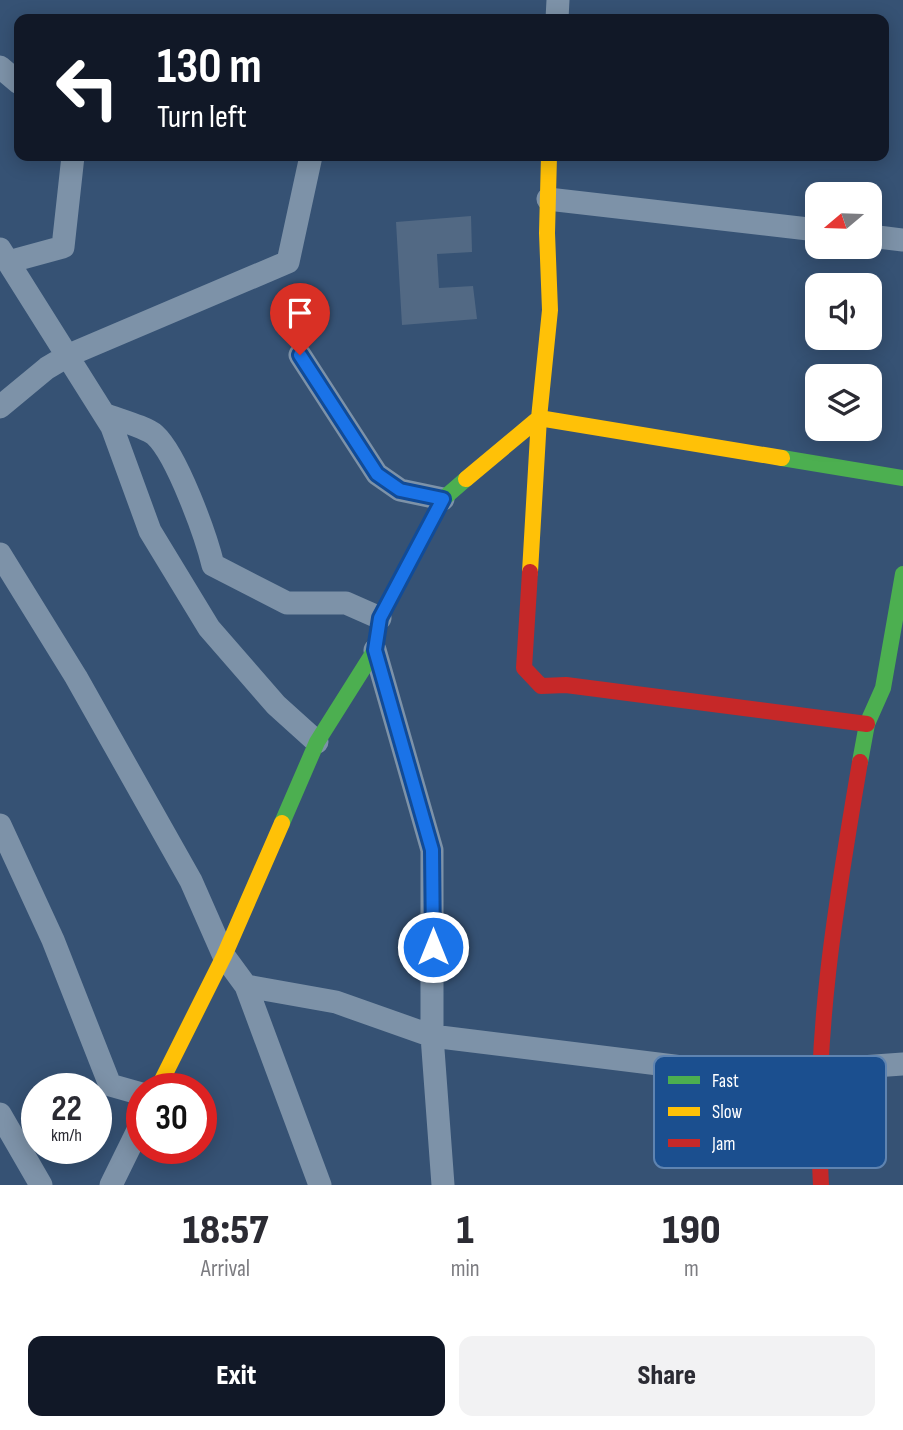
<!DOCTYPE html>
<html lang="en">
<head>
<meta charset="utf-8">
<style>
  :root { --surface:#fff; --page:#f2f2f3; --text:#2b2b33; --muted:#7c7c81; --accent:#111827 }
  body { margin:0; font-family:"Sofia Sans Condensed",sans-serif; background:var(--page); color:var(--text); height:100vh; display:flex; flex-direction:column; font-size:26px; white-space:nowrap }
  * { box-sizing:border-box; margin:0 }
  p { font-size:23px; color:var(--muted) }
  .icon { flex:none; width:38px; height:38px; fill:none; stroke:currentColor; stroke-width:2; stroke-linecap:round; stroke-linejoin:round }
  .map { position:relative; height:1185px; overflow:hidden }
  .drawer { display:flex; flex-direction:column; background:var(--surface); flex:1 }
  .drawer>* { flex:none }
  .hud { position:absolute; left:14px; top:14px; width:875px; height:147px; border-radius:14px; box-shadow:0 4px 18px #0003; background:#111827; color:#fff; overflow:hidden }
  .needle { width:46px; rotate:251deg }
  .fabs { position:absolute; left:805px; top:182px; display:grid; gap:14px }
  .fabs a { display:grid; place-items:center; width:77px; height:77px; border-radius:14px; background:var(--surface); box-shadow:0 4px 18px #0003; font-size:35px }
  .speed { position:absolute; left:21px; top:1073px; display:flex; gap:14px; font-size:35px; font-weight:700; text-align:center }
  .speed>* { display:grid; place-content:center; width:91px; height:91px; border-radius:50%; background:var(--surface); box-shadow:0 4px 18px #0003; line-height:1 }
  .speed small { font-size:18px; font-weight:400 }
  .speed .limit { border:10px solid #d22; background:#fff; color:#111 }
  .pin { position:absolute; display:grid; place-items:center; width:60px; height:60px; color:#fff; margin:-72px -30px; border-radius:50% 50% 50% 0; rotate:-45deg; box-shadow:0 0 7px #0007 }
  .pin .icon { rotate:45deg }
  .me { position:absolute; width:77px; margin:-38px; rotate:0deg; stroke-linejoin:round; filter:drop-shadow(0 0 5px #0008) }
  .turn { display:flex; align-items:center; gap:24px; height:147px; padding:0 28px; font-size:32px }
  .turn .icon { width:91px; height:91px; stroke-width:2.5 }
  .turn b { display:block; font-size:49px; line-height:60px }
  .eta { display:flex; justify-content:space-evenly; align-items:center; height:119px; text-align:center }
  .eta b { font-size:42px; font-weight:800; line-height:49px }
  .cta { display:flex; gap:14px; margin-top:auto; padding:14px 28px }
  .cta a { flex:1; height:80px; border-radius:14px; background:var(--accent); color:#fff; font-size:28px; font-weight:800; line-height:80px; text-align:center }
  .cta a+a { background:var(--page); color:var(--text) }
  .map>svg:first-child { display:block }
  .building { fill:#526984 }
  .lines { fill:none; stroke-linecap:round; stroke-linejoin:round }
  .street { stroke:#7d92a8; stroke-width:23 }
  .fast { stroke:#4caf50; stroke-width:16 }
  .slow { stroke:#ffc107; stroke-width:16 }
  .jam { stroke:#c62828; stroke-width:16 }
  .route-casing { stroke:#114b97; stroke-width:18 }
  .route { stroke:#1a73e8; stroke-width:12 }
  .key { fill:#1b4f8f; stroke:#5f84b1; stroke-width:2 }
  .key-label { font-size:19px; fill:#fff }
</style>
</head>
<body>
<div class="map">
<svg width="903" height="1185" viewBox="0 0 903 1185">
  <rect width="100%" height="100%" fill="#365274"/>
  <!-- building -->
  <path class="building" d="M471,216L472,252L437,254L439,288L473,286L477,319L402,325L396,222Z"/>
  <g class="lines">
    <!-- street -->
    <path class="street" d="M557,19L558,0
      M0,67L19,83
      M548,199L817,230
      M870,236L903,240
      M0,249L112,427L150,531L209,628L276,705L317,742
      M8,262L63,247L73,156
      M300,355L377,474L400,490L443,499
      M0,407L47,368L69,355L288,262L311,156
      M104,414C116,419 146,427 155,435C177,455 206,536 213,565L287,603H346L380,618
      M0,554L76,677L191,881L224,956L246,986L320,1185
      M375,650L432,850V1036L443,1185
      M0,825L53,940L110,1085L142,1094
      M246,986L336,1002L432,1036L819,1084
      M819,1070L903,1064
      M0,1114L41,1185
      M111,1185L142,1122"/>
    <!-- fast -->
    <path class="fast" d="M782,458L903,478
      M860,762L867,724L883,688L903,574
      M282,823L317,742L375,650L380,618L443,499L466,479"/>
    <!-- slow -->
    <path class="slow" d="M466,479L539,418L550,310L547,233L549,156
      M530,572L539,418L782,458
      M158,1088L224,956L282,823"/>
    <!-- jam -->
    <path class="jam" d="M530,572L524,668L541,686L566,685L867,724
      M821,1185C812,1042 836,902 860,762"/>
  </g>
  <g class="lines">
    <defs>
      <path id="route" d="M300,355L377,474L400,490L443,499L380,618L375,650L432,850L433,947"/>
    </defs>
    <!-- route casing -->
    <use href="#route" class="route-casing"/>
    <!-- route -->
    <use href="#route" class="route"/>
  </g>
  <!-- legend -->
  <rect x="654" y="1056" width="232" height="112" rx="10" class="key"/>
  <rect x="668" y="1076" width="32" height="8" fill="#4caf50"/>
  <rect x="668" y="1107" width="32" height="9" fill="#ffc107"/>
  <rect x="668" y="1139" width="32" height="8" fill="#c62828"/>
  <g class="key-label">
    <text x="712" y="1087">Fast</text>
    <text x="712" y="1118">Slow</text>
    <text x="712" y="1150">Jam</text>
  </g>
</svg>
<div class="fabs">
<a><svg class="needle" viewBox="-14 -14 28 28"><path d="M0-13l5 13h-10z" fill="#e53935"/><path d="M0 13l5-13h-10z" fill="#7c7c81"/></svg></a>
<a><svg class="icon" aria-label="sound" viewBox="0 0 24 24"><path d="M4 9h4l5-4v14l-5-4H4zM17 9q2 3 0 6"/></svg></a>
<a><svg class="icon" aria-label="layers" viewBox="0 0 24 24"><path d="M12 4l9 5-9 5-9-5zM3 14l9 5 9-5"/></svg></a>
</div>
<div class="speed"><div>22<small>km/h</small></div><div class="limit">30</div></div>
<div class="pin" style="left:300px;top:355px;background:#d93025"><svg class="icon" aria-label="arrive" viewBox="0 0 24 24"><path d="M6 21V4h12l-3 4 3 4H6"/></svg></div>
<svg class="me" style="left:433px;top:947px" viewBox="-20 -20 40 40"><circle r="17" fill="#1a73e8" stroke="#fff" stroke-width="3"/><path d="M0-11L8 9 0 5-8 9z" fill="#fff"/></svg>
<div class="hud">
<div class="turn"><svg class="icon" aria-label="left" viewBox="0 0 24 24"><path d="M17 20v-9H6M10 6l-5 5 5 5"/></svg><div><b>130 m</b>Turn left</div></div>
</div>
</div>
<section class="drawer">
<div class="eta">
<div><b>18:57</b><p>Arrival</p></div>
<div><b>1</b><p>min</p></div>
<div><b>190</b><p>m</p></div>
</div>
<div class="cta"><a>Exit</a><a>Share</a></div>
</section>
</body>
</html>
